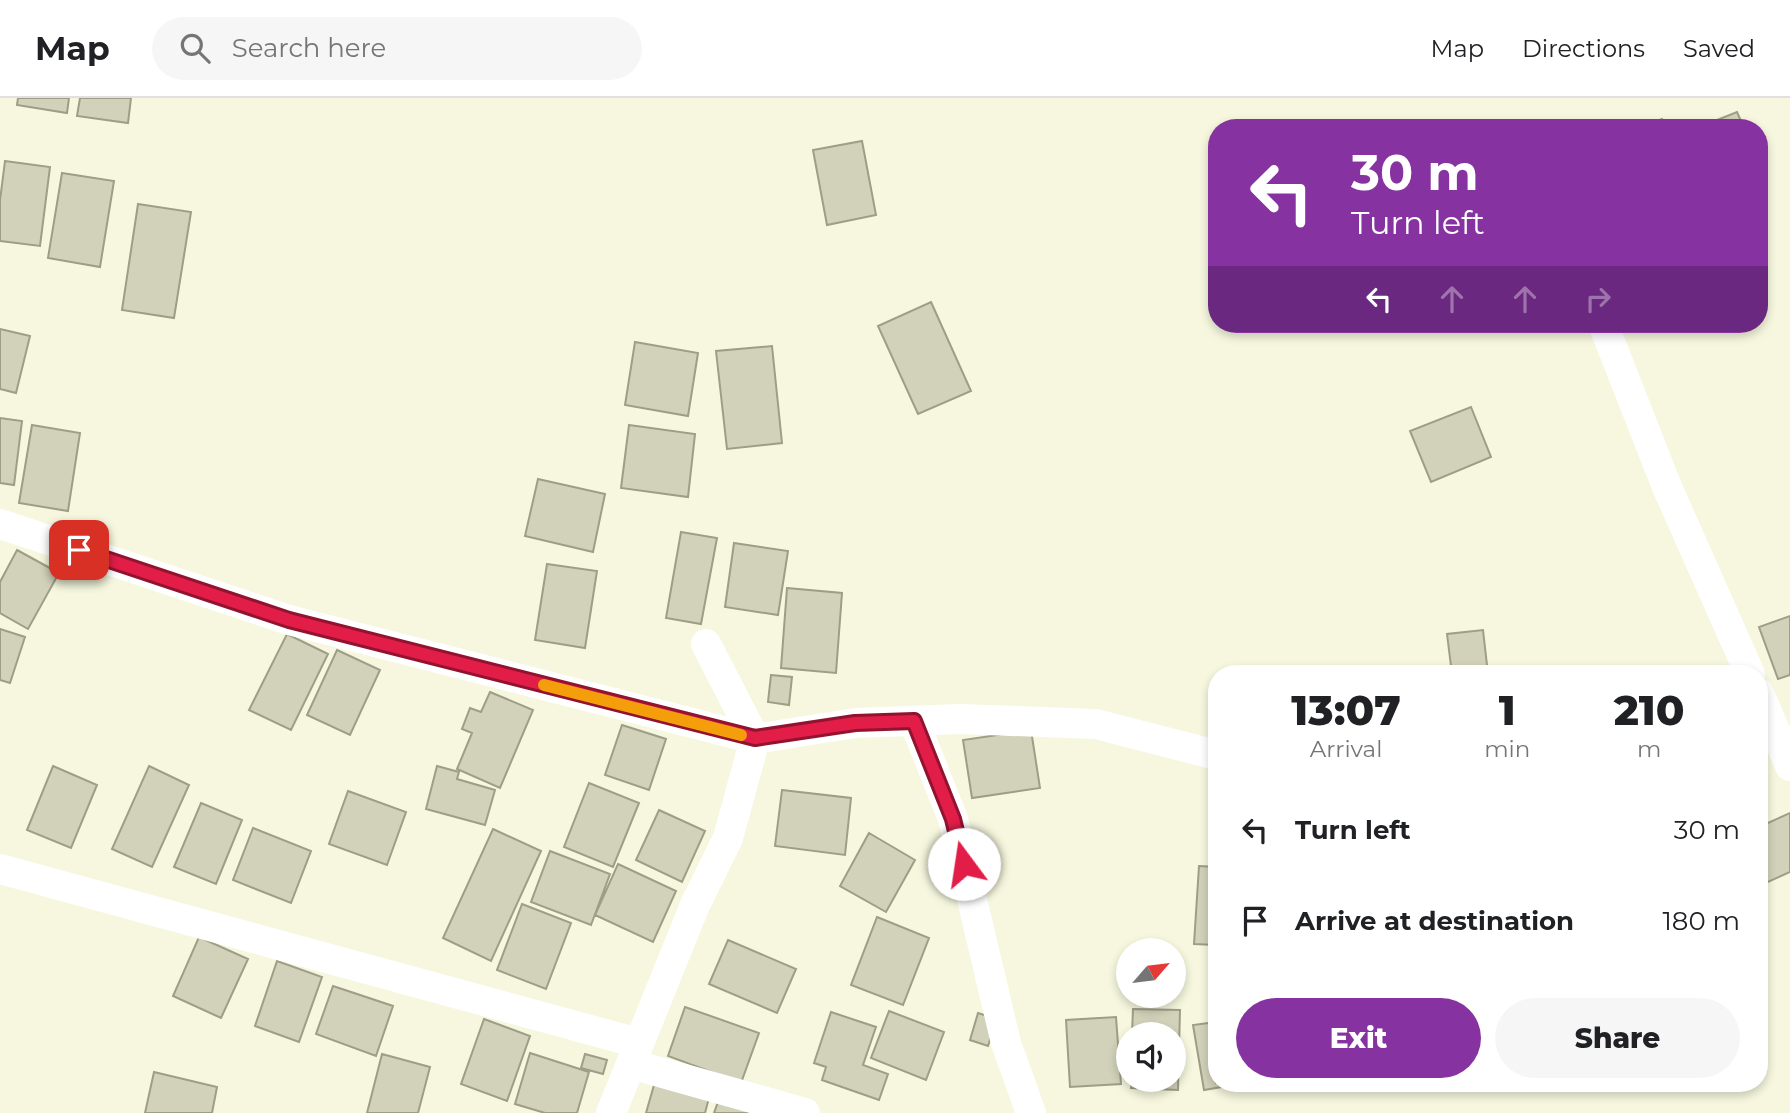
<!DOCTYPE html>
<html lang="en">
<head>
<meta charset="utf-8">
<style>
  :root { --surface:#fff; --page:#f6f6f6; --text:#202124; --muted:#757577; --line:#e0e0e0; --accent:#8632a0 }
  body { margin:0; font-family:Montserrat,sans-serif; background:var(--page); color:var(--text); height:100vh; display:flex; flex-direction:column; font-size:26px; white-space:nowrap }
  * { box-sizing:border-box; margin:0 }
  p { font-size:23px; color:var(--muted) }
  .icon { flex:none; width:38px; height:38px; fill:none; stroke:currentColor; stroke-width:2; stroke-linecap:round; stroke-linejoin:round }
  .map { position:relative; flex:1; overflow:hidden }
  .sheet { position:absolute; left:1208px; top:567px; width:560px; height:427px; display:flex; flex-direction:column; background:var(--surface); border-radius:28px; box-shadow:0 4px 10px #0003 }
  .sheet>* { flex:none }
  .hud { position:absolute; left:1208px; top:21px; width:560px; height:214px; border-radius:28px; box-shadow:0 4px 10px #0003; background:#8632a0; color:#fff; overflow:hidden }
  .needle { width:46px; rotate:62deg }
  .controls { position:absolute; left:1116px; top:840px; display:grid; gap:14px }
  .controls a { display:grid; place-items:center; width:70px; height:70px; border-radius:50%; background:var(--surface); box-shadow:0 4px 10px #0003; font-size:35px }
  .pin { position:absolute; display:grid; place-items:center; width:60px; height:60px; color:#fff; margin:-30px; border-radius:14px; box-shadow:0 4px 10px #0006 }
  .me { position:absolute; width:77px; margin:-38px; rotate:346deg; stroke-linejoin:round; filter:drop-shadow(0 0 5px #0008) }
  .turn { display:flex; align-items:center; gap:24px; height:147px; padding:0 28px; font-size:32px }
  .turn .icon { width:91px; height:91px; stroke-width:2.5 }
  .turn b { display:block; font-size:49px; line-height:60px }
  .lanes { display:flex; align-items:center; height:66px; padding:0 28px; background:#0003; justify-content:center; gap:35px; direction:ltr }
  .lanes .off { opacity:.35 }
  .eta { display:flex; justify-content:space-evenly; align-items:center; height:119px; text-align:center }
  .eta b { font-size:42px; font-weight:800; line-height:49px }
  .action { display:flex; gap:14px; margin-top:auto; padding:14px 28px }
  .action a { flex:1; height:80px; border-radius:42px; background:var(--accent); color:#fff; font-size:28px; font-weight:800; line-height:80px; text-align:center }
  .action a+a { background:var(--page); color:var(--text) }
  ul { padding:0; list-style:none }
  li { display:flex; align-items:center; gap:21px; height:91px; padding:0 28px }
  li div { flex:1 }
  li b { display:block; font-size:26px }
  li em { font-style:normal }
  header { display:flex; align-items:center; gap:42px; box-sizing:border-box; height:98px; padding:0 35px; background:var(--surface); border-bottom:2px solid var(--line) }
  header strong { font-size:33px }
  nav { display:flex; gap:38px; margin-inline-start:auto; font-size:24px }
  .search { width:490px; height:63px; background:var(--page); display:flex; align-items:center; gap:18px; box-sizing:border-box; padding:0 24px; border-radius:38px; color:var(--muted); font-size:26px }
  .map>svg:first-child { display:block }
  .building { fill:#d2d2ba; stroke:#9e9e87; stroke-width:2 }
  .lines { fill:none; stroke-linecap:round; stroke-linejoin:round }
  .minor { stroke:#fff; stroke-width:30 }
  .route-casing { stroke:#92132f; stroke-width:18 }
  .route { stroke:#e11d48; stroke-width:12 }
  .slow { stroke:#f59e0b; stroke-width:12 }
</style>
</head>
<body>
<header>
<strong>Map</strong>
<div class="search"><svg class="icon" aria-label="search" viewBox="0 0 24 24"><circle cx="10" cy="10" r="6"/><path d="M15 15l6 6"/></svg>Search here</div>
<nav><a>Map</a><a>Directions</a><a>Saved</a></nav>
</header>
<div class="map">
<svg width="1790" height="1015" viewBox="0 0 1790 1015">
  <rect width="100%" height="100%" fill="#f6f7de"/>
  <!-- building -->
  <path class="building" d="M18,0H69L67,15L17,7Z
    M80,0H131L128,25L77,18Z
    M1737,14L1744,30H1697Z
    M1662,21L1665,30H1637Z
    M862,43L876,117L827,127L813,52Z
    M5,63L50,69L40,148L0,143V102Z
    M62,75L114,83L100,169L48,160Z
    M138,106L191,114L174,220L122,212Z
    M931,204L971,293L918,316L878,228Z
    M0,231L30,238L16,295L0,291Z
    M635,244L698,255L688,318L625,307Z
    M772,248L782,345L727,351L716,253Z
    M1471,309L1491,359L1431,384L1410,333Z
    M0,320L22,323L14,387L0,385Z
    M32,327L80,335L68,413L19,405Z
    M629,327L695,336L688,399L621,390Z
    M538,381L605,396L593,454L525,438Z
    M681,434L717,440L701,526L666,520Z
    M734,445L788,453L778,517L725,509Z
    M17,452L59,475L28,531L0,515V484Z
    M547,466L597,473L585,550L535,542Z
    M787,490L842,495L836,575L781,570Z
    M1790,518V577L1778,581L1759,529Z
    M0,531L25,539L10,585L0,582Z
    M1483,532L1488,576H1452L1447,536Z
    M287,536L328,556L291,632L249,612Z
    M337,552L380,572L350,637L307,617Z
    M771,577L792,579L789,607L768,604Z
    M490,594L533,612L500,690L457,671L472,635L462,631L470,610L481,614Z
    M622,627L666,641L649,692L605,677Z
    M1031,632L1040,690L972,700L963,642Z
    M53,668L97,687L71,750L27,732Z
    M149,668L189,687L152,769L112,751Z
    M437,668L459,674L457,681L495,692L485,727L426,711Z
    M589,685L639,705L613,769L564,749Z
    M782,692L851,700L845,757L775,748Z
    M348,693L406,714L387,767L329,746Z
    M201,705L242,722L216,786L174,769Z
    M659,712L705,733L682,784L636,762Z
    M1790,715V774L1759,788V729Z
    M253,730L311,753L291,805L233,782Z
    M493,731L541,753L491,863L443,840Z
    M869,735L915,762L886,814L840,788Z
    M550,753L610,776L591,827L531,804Z
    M618,766L676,793L653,844L595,817Z
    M1199,768L1216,769V847L1194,846Z
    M522,806L571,825L546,891L497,872Z
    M877,819L929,840L903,907L851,887Z
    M199,839L248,861L221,920L173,898Z
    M728,842L796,871L777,915L709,886Z
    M277,863L322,879L299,944L255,928Z
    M333,888L393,908L376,958L316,936Z
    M685,909L759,935L741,985L668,958Z
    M1133,911L1180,912L1178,992L1131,990L1132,982H1174V936H1132Z
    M889,913L944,934L926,982L871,960Z
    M831,914L876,929L863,967L888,976L879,1002L822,982L826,969L814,965Z
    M978,915L997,921L988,948L970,942Z
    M1116,919L1121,986L1070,989L1066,922Z
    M484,921L530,938L507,1003L461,986Z
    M1216,924V985H1245L1204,992L1193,927Z
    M530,955L589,974L577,1015H545L515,1006Z
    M382,956L430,969L418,1015H367Z
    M585,956L607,962L603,976L581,970Z
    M154,974L217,989L212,1015H145Z
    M656,980L710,996L705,1015H646Z
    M720,998L764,1015H714Z"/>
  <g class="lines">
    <!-- minor -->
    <path class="minor" d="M1603,226L1667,389L1750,576
      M0,426L289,522L755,641L855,625L960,621L1096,626L1216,657
      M1759,595L1790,668
      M914,623L953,721L1006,945L1031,1015
      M0,771L638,945
      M631,966L805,1015
      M611,1015L695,807L728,740L755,641L706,546"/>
  </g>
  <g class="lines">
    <defs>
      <path id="route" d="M79,452L289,522L755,640L855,625L914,623L953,721L964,766"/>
    </defs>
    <!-- route casing -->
    <use href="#route" class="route-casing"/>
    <!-- route -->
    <use href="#route" class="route"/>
    <!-- slow -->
    <path class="slow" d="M544,587L741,637"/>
  </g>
</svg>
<div class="controls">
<a><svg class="needle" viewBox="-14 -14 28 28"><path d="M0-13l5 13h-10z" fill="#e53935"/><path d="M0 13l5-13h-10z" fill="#757577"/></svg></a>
<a><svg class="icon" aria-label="sound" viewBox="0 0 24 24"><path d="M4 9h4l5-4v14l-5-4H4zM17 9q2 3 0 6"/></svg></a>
</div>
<div class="pin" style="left:79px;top:452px;background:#d93025"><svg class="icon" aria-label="arrive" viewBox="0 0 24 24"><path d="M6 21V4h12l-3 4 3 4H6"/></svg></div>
<svg class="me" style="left:964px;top:766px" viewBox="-20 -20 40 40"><circle r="19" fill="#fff"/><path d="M0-13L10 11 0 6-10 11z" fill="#e11d48"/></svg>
<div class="hud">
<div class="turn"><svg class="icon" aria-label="left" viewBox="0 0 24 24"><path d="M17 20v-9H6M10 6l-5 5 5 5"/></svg><div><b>30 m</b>Turn left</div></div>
<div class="lanes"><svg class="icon" aria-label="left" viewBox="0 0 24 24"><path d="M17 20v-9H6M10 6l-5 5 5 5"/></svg><svg class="icon off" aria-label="ahead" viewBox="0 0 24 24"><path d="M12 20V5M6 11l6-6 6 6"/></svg><svg class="icon off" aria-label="ahead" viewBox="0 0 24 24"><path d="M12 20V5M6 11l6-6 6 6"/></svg><svg class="icon off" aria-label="right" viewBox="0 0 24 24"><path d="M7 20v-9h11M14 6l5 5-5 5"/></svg></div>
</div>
<section class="sheet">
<div class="eta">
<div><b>13:07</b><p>Arrival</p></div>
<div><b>1</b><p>min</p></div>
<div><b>210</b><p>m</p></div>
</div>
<ul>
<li><svg class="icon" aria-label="left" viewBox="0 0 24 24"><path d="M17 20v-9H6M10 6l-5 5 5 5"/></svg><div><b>Turn left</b></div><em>30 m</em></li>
<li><svg class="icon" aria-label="arrive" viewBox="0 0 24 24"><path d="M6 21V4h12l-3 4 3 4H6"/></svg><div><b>Arrive at destination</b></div><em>180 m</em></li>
</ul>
<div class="action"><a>Exit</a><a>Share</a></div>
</section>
</div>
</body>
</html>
